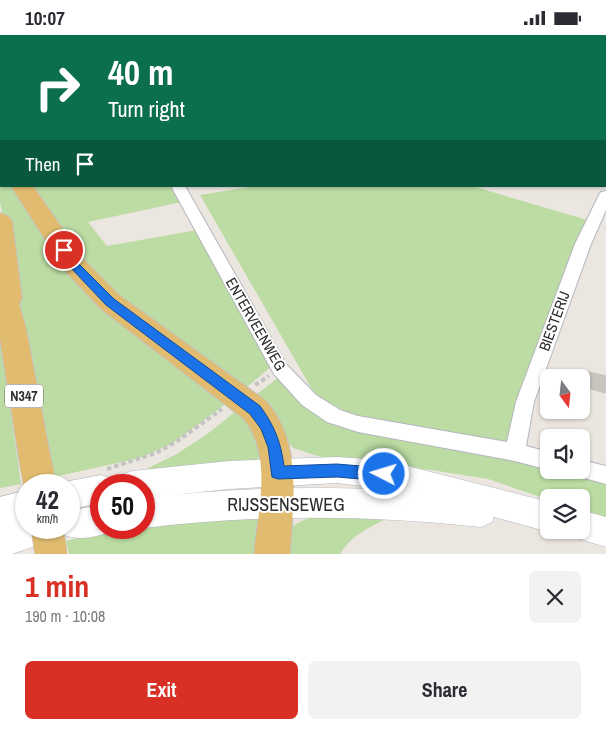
<!DOCTYPE html>
<html lang="en">
<head>
<meta charset="utf-8">
<style>
  :root { --surface:#fff; --page:#f2f2f3; --text:#2b2b33; --muted:#7c7c81; --accent:#d93025 }
  body { margin:0; font-family:"Archivo Narrow",sans-serif; background:var(--page); color:var(--text); height:100vh; display:flex; flex-direction:column; font-size:19px; white-space:nowrap }
  * { box-sizing:border-box; margin:0 }
  p { font-size:16px; color:var(--muted) }
  .icon { flex:none; width:28px; height:28px; fill:none; stroke:currentColor; stroke-width:2; stroke-linecap:round; stroke-linejoin:round }
  .map { position:relative; height:519px; overflow:hidden }
  .details { display:flex; flex-direction:column; background:var(--surface); flex:1 }
  .details>* { flex:none }
  .hud { position:absolute; left:0px; top:0px; width:606px; height:152px; box-shadow:0 1px 4px #0004; background:#0b6e4f; color:#fff; overflow:hidden }
  .needle { width:32px; rotate:165deg }
  .buttons { position:absolute; left:540px; top:334px; display:grid; gap:10px }
  .buttons a { display:grid; place-items:center; width:50px; height:50px; border-radius:8px; background:var(--surface); box-shadow:0 1px 4px #0004; font-size:25px }
  .speed { position:absolute; left:15px; top:439px; display:flex; gap:10px; font-size:25px; font-weight:700; text-align:center }
  .speed>* { display:grid; place-content:center; width:65px; height:65px; border-radius:50%; background:var(--surface); box-shadow:0 1px 4px #0004; line-height:1 }
  .speed small { font-size:12px; font-weight:400 }
  .speed .limit { border:8px solid #d22; background:#fff; color:#111 }
  .pin { position:absolute; display:grid; place-items:center; width:42px; height:42px; color:#fff; margin:-21px; border:2px solid #fff; border-radius:50%; box-shadow:0 1px 5px #0007 }
  .me { position:absolute; width:55px; margin:-28px; rotate:275deg; stroke-linejoin:round; filter:drop-shadow(0 0 4px #0008) }
  .turn { display:flex; align-items:center; gap:18px; height:105px; padding:0 25px; font-size:22px }
  .turn .icon { width:65px; height:65px; stroke-width:2.5 }
  .turn b { display:block; font-size:35px; line-height:42px }
  .then { display:flex; align-items:center; height:48px; padding:0 25px; background:#0003; gap:10px; font-size:19px }
  .round { display:grid; place-items:center; flex:none; width:52px; height:52px; border-radius:8px; background:var(--page) }
  .headline { display:flex; align-items:center; justify-content:space-between; height:85px; padding:0 25px }
  h1 { font-size:30px; font-weight:700; line-height:38px; color:var(--accent) }
  .button { display:flex; gap:10px; margin-top:auto; padding:10px 25px }
  .button a { flex:1; height:58px; border-radius:8px; background:var(--accent); color:#fff; font-size:20px; font-weight:700; line-height:58px; text-align:center }
  .button a+a { background:var(--page); color:var(--text) }
  .status { display:flex; justify-content:space-between; align-items:center; height:35px; padding:0 25px; background:var(--surface); direction:ltr }
  .status svg { height:14px; fill:currentColor }
  .map>svg:first-child { display:block }
  .green { fill:#bcdca3 }
  .building { fill:#c8c4be; stroke:#c7c1ba }
  .lines { fill:none; stroke-linecap:round; stroke-linejoin:round }
  .street-casing { stroke:#b4b6be; stroke-width:2 }
  .secondary-casing { stroke:#b4b6be; stroke-width:1 }
  .primary-casing { stroke:#c4c4c4; stroke-width:2 }
  .path { stroke:#c4c4c4; stroke-width:4; stroke-dasharray:4.5 3; stroke-linecap:butt }
  .street { fill:#fff; fill-rule:evenodd }
  .secondary { fill:#fff; fill-rule:evenodd }
  .primary { fill:#e1bc70; fill-rule:evenodd }
  .primary-bridge-casing { stroke:#c4c4c4; stroke-width:33; stroke-linecap:butt }
  .primary-bridge { stroke:#e1bc70; stroke-width:32 }
  .route { fill:#1a73e8; stroke:#114b97 }
  .labels { text-anchor:middle; dominant-baseline:central; stroke-width:4; stroke-linejoin:round; paint-order:stroke }
  .shield { fill:#fff; stroke:#6b6b6b; stroke-width:1 }
  .shield-label { font-size:14px; font-weight:bold; fill:#2c2c2c }
  .street-label { font-size:15px; fill:#2c2c2c; stroke:#fff }
  .near-street-label { font-size:18px; fill:#2c2c2c; stroke:#fff }
</style>
</head>
<body>
<div class="status"><b>10:07</b><svg viewBox="0 0 49 12"><path d="M0 12V9h3v3zM5 12V6h3v6zM10 12V3h3v9zM15 12V0h3v12zM26 1h20v11H26zM47 4h2v5h-2z"/></svg></div>
<div class="map">
<svg width="606" height="519" viewBox="0 0 606 519">
  <rect width="100%" height="100%" fill="#ece6e0"/>
  <!-- green -->
  <path class="green" d="M107,0H606V28L605,1Z
    M0,108L1,151H20L46,196L231,365L173,408L140,423L54,442L0,167Z
    M33,151H173L182,167L88,187L107,211L197,195L272,331L241,357L126,269L86,229Z
    M255,151H472L587,185L513,382L507,407L355,381L325,366L313,356L200,160Z
    M0,303L21,449L0,453Z
    M280,341L320,380L343,392L364,398L549,430V435H570L606,444V484L581,476V462H549V465L488,444L431,435L324,423L293,413L251,364Z
    M241,372L257,384L261,421L255,426L132,441L175,420L206,400Z
    M260,480L258,519H69L66,506L108,495L144,492V489L163,486Z
    M316,481L384,485C366,494 351,501 340,519H280C283,494 293,488 316,481Z"/>
  <!-- building -->
  <path class="building" d="M581,335L606,341L605,358L581,351Z"/>
  <g class="lines">
    <defs>
      <path id="street" d="M89,0H99L100,1H90Z
        M171,151H185L286,329L316,360L340,375L358,381L507,407L516,367L575,209L599,160L601,157L606,156V175L591,209L534,367L526,411L549,417V435L515,426L358,397L327,387L302,370L274,339Z
        M581,425L606,431V449L574,440L571,435H581Z"/>
      <path id="secondary" d="M337,422L384,425L549,467V495H554L549,497L494,482L492,487L481,492C368,480 257,479 144,493V463C227,453 310,451 394,455L337,448L229,454L144,463V450H117L121,440L132,436L229,426Z
        M101,440L112,444L114,450H101V468L69,474V450H58L69,446Z
        M20,457L26,460V484L25,485L26,492H37L40,500L35,511L12,519H0V462Z
        M101,470V492H113L112,496C96,502 80,506 64,500L61,492H69V476Z
        M581,475L606,482V512L570,501L567,495H581Z"/>
      <path id="primary" d="M0,85H1V100H0Z
        M11,151H33L84,225L119,260L266,366C303,409 293,466 290,519H254C258,476 273,420 244,384L101,274L66,237Z
        M0,178L8,181L12,186L22,263L19,269L26,293L52,430L48,440L36,445L24,440L20,430L0,304Z"/>
    </defs>
    <!-- street casing -->
    <use href="#street" class="street-casing"/>
    <!-- secondary casing -->
    <use href="#secondary" class="secondary-casing"/>
    <!-- primary casing -->
    <use href="#primary" class="primary-casing"/>
    <!-- path -->
    <path class="path" d="M255,350L269,341
      M107,434L156,418L176,407L222,374"/>
    <!-- street -->
    <use href="#street" class="street"/>
    <!-- secondary -->
    <use href="#secondary" class="secondary"/>
    <!-- primary -->
    <use href="#primary" class="primary"/>
    <defs>
      <path id="primary-bridge" d="M36,430L40,450
        M47,492L51,519"/>
    </defs>
    <!-- primary-bridge casing -->
    <use href="#primary-bridge" class="primary-bridge-casing"/>
    <!-- primary-bridge -->
    <use href="#primary-bridge" class="primary-bridge"/>
  </g>
  <!-- route -->
  <path class="route" d="M64,211L68,212L78,228L114,264L260,371C274,390 281,407 284,431L337,429L384,433L389,435L392,439L389,444L384,446L337,442L278,444L272,442L268,412L261,394L250,379L106,270L71,233L59,215Z"/>
  <g class="labels">
    <!-- shield labels -->
    <rect class="shield" x="5" y="349.5" width="38" height="23" rx="4"/>
    <g class="shield-label">
      <text x="24" y="361">N347</text>
    </g>
    <!-- street labels -->
    <g class="street-label">
      <text transform="translate(554 286) rotate(-70)">BIESTERIJ</text>
      <text transform="translate(256 289) rotate(60)">ENTERVEENWEG</text>
    </g>
    <!-- near-street labels -->
    <g class="near-street-label">
      <text x="286" y="469">RIJSSENSEWEG</text>
    </g>
  </g>
</svg>
<div class="buttons">
<a><svg class="needle" viewBox="-14 -14 28 28"><path d="M0-13l5 13h-10z" fill="#e53935"/><path d="M0 13l5-13h-10z" fill="#7c7c81"/></svg></a>
<a><svg class="icon" aria-label="sound" viewBox="0 0 24 24"><path d="M4 9h4l5-4v14l-5-4H4zM17 9q2 3 0 6"/></svg></a>
<a><svg class="icon" aria-label="layers" viewBox="0 0 24 24"><path d="M12 4l9 5-9 5-9-5zM3 14l9 5 9-5"/></svg></a>
</div>
<div class="speed"><div>42<small>km/h</small></div><div class="limit">50</div></div>
<div class="pin" style="left:64px;top:215px;background:#d93025"><svg class="icon" aria-label="arrive" viewBox="0 0 24 24"><path d="M6 21V4h12l-3 4 3 4H6"/></svg></div>
<svg class="me" style="left:384px;top:439px" viewBox="-20 -20 40 40"><circle r="17" fill="#1a73e8" stroke="#fff" stroke-width="3"/><path d="M0-11L8 9 0 5-8 9z" fill="#fff"/></svg>
<div class="hud">
<div class="turn"><svg class="icon" aria-label="right" viewBox="0 0 24 24"><path d="M7 20v-9h11M14 6l5 5-5 5"/></svg><div><b>40 m</b>Turn right</div></div>
<div class="then">Then<svg class="icon" aria-label="arrive" viewBox="0 0 24 24"><path d="M6 21V4h12l-3 4 3 4H6"/></svg></div>
</div>
</div>
<section class="details">
<div class="headline"><div><h1>1 min</h1><p>190 m · 10:08</p></div><a class="round"><svg class="icon" aria-label="close" viewBox="0 0 24 24"><path d="M6 6l12 12M18 6L6 18"/></svg></a></div>
<div class="button"><a>Exit</a><a>Share</a></div>
</section>
</body>
</html>
